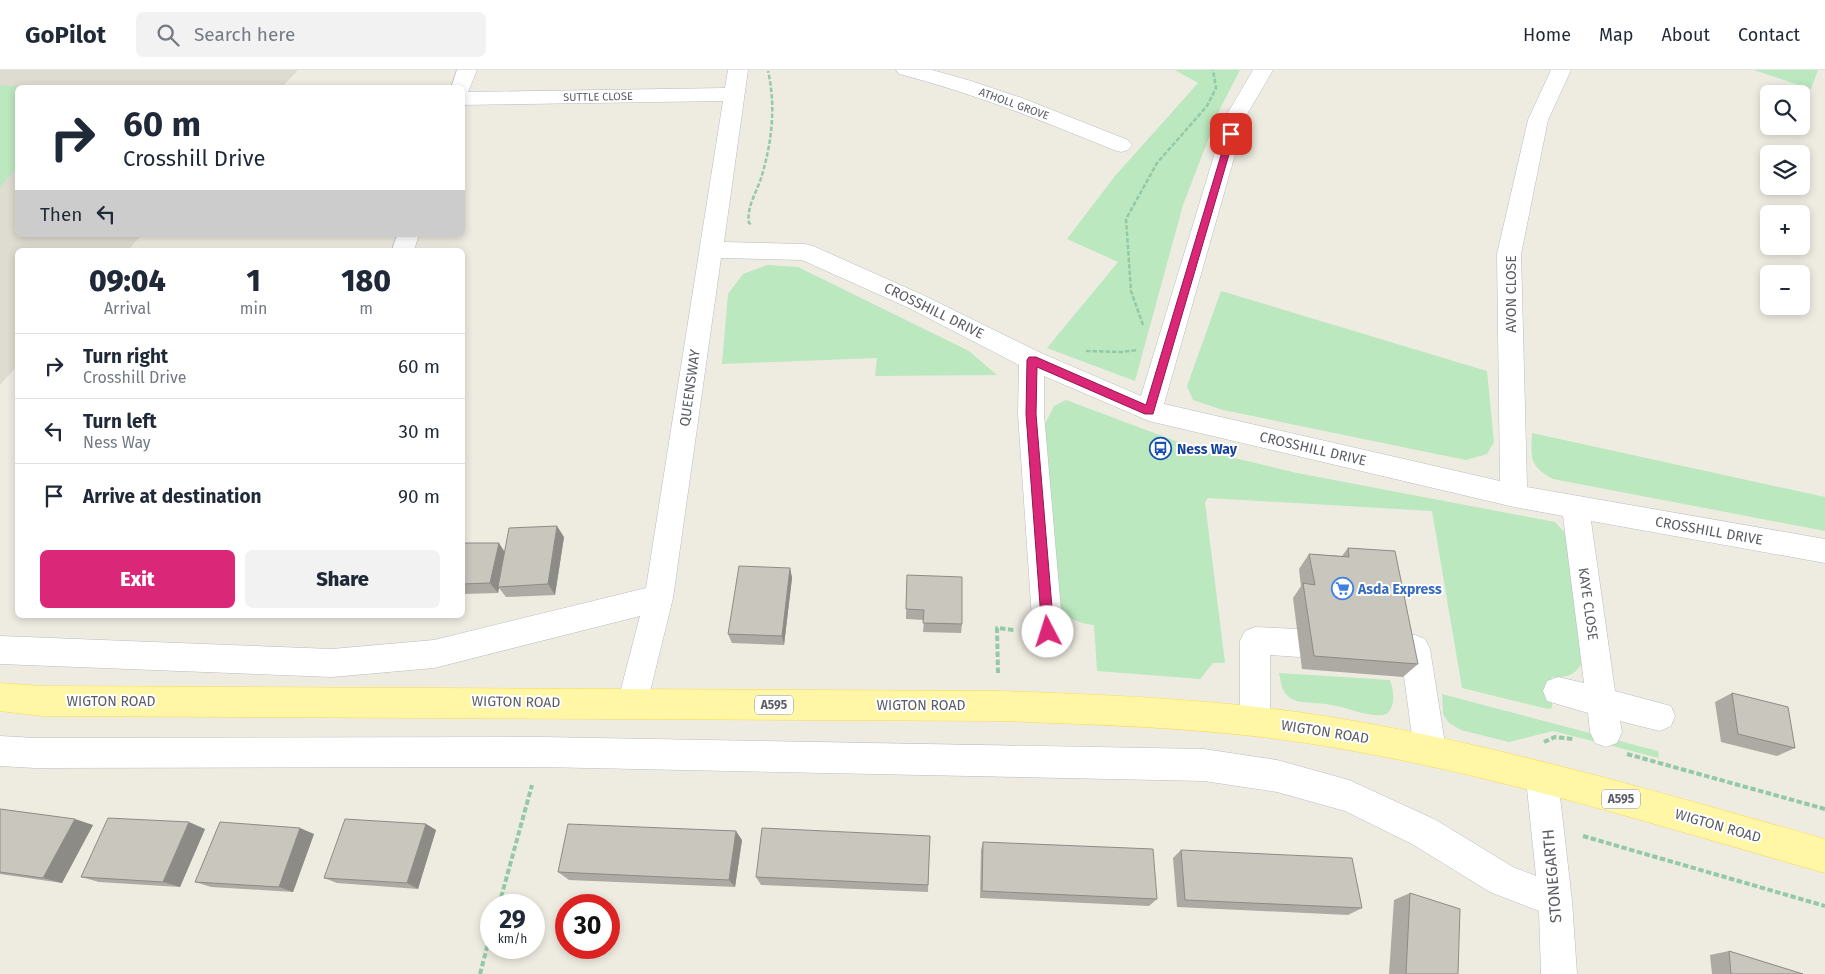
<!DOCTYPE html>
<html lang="en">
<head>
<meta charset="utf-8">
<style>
  :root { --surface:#fff; --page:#f2f2f3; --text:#1f2937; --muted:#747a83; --line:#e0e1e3; --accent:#db2777 }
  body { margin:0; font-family:"Fira Sans",sans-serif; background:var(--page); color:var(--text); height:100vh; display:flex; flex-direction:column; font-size:19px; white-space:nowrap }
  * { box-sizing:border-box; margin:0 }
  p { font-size:16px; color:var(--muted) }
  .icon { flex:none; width:28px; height:28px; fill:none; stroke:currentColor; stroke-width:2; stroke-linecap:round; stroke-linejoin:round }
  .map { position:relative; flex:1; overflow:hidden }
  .panel { position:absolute; left:15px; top:178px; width:450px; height:370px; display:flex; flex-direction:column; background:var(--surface); border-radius:8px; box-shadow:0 2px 8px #0003 }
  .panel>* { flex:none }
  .hud { position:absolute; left:15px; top:15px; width:450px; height:152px; border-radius:8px; box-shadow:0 2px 8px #0003; background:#fff; color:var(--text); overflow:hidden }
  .fabs { position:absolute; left:1760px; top:15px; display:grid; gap:10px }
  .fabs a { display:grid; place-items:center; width:50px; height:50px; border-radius:8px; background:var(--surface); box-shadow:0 2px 8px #0003; font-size:25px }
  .speed { position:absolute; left:480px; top:824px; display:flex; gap:10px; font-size:25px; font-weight:700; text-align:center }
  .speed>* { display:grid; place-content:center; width:65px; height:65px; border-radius:50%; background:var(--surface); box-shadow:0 2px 8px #0003; line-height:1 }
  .speed small { font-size:12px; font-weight:400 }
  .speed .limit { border:8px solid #d22; background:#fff; color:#111 }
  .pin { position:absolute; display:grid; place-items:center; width:42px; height:42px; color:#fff; margin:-21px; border-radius:10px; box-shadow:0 2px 8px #0006 }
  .me { position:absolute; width:55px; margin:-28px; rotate:355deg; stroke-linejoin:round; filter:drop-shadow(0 0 4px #0008) }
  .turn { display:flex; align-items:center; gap:18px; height:105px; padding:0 25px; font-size:22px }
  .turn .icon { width:65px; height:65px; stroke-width:2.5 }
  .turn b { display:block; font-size:35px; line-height:42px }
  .then { display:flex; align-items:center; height:48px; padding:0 25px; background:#0003; gap:10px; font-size:19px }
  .eta { display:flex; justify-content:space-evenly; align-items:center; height:85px; text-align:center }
  .eta b { font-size:30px; font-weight:800; line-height:35px }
  .button { display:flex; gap:10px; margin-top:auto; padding:10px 25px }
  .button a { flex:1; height:58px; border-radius:8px; background:var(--accent); color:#fff; font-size:20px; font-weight:800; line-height:58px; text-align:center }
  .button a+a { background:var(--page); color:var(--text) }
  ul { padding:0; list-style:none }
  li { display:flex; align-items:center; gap:15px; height:65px; padding:0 25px; border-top:1px solid var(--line) }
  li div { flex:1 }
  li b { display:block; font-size:19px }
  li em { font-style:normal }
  header { display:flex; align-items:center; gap:30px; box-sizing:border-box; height:70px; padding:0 25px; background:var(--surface); border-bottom:1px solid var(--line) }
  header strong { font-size:24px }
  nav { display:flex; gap:28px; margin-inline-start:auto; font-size:18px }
  .search { width:350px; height:45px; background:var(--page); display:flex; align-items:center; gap:12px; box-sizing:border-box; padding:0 18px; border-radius:8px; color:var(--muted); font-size:19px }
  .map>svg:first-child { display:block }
  .education { fill:#dedcd0 }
  .green { fill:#bbe8bf }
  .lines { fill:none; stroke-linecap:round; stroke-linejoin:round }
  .minor-casing { stroke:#b9bbc2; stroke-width:1 }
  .major-casing { stroke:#fdd84c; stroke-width:1 }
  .path-far1 { stroke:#94c9a7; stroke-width:2.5; stroke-dasharray:4.5 2; stroke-linecap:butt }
  .path { stroke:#94c9a7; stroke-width:4; stroke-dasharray:5.5 2.5; stroke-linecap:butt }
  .minor { fill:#fff; fill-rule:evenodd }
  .major { fill:#fff7a6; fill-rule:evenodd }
  .wall { fill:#adaaa3 }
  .shaded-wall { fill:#8d8b85 }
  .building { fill:#c9c6be; stroke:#8d8b85 }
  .route { fill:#db2777; stroke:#8e194d }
  .labels { text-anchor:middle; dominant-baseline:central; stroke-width:4; stroke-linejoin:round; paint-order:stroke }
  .far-street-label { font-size:11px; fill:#5a5d64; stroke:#fff }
  .shield { fill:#fff; stroke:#8c8e92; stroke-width:1 }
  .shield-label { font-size:12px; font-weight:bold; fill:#5a5d64 }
  .street-label { font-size:14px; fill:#5a5d64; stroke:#fff }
  .transit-label { font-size:14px; font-weight:bold; fill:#164399; stroke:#fff; text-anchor:start }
  .shop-label { font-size:14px; font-weight:bold; fill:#366cbe; stroke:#fff; text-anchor:start }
  .near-street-label { font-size:16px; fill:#5a5d64; stroke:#fff }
</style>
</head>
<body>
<header>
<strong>GoPilot</strong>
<div class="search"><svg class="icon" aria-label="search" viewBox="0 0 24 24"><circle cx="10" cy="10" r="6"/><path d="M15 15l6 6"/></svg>Search here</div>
<nav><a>Home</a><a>Map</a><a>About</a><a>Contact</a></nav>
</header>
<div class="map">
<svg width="1825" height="904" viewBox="0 0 1825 904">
  <rect width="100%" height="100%" fill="#eeece1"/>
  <!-- education -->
  <path class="education" d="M0,0H298L282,17L18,18V165H142L128,180H18L17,296L0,315Z"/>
  <!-- green -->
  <path class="green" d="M1175,0H1240L1220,39L1183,135L1135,311L1047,278L1118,192L1067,169L1115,106L1198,13Z
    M1754,0H1818L1811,19Z
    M0,15L27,17L18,18L17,98L0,117Z
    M767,195L798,197L969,281L997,305L875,306L877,288L722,294L728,224L743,204Z
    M1221,221L1487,301L1494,372L1487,384L1466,390L1441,385L1223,340L1193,330L1187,316Z
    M1066,330L1197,379L1297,403L1555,452L1566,464L1583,590C1577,605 1567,608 1552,607V638L1548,639L1462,618L1432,441L1208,428L1205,432L1225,593H1213L1200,609L1097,601L1094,555C1078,553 1069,550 1060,536L1043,358L1054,336Z
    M1532,363L1825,427V461L1553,409C1529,396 1531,388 1532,363Z
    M1279,603L1390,610C1394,622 1396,634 1387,644C1370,649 1348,637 1331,635C1318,632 1299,635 1289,627C1281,622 1281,611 1279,603Z
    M1442,624L1658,681L1659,688L1553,661L1509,672L1461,660L1449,653L1443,644Z"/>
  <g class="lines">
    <defs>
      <path id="minor" d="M457,0H477L468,22L725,18L728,0H748L724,172L805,174L813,176L925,226L1041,283L1141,326L1226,46L1253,0H1273L1246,46L1164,334L1500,411L1497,184L1528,50L1551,0H1571L1548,50L1521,184L1527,417L1825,469V493L1591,451L1615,621L1671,636L1675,646L1671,656L1660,661L1620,651L1622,662L1617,673L1606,677L1595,673L1590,662L1588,643L1547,631L1543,621L1547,611L1558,607L1584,613L1563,446L1514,437L1149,351L1044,306V344L1063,563L1058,573L1048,576L1038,573L1033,563L1018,344L1019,295L909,238L802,190L721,188L673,528L647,634L643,644L632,649L621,644L617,634L640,546L434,598L332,607L0,594V566L332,579L434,570L646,518L723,31L462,35V18H451Z
        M896,0H932L968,10L1022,28L1128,70L1132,75L1128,80L1121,82L1114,80C1043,51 973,23 899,4Z
        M397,165H419L414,180H392Z
        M1255,557L1299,559L1309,563L1314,573L1309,583L1299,587L1270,585V651L1266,661L1255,666L1244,661L1240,651V571L1245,561Z
        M1398,564L1415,565L1425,569L1430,579L1446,680L1441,691L1430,695L1419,691L1414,680L1402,592L1388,588L1383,578L1388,568Z
        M0,666L35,668L541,667L1204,679L1277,690L1349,710L1436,750L1513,797L1536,806L1526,709L1531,698L1542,693L1553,698L1558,709L1572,831L1577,904H1541L1539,841L1490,822L1412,774L1345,741L1277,722L1204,711L541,697L35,698L0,696Z"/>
      <path id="major" d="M0,613L42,616L1000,621C1108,625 1217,629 1324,646C1494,673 1660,723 1825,769V803C1660,756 1495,704 1325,676C1217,658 1108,655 1000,651L42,646L0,641Z"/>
    </defs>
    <!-- minor casing -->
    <use href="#minor" class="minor-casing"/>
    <!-- major casing -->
    <use href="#major" class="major-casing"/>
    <!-- path-far1 -->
    <path class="path-far1" d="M751,154L749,153C746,137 758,120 762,105C772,71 776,36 768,1
      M1143,255L1131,221L1126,149L1157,93L1207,36L1216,18L1213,0
      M1086,281L1122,282L1137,280"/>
    <!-- path -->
    <path class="path" d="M998,603L997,558L1014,560
      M1544,672L1555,667L1573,669
      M1627,684L1825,739
      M1583,766L1825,836
      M499,835L532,715
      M480,904L491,862"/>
    <!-- minor -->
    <use href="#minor" class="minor"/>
    <!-- major -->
    <use href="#major" class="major"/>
  </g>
  <!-- wall -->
  <path class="wall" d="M564,467L555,525L506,527L499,518L498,523L462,524V473L505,481Z
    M1348,478L1418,594L1403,607L1302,599L1293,528L1301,516L1299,499L1309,484L1342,486Z
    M790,498L792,508L784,575L732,573L728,564Z
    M907,505L962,554L961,563L923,562L924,550L906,549Z
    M1732,623L1795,678L1777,686L1721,672L1715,632Z
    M0,739L93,755L62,813L0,804Z
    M426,754L436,760L418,819L337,813L324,808Z
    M205,759L180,817L99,812L81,807Z
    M314,764L293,822L211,817L195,812Z
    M930,766L928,822L761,815L756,807Z
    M742,770L735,817L569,810L558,802Z
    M983,772L1157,829L1149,836L980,828L981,780Z
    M1181,780L1362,838L1348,845L1177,837L1173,788Z
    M1410,823L1458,904H1389L1394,830Z
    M1729,881L1803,904H1712L1710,885Z"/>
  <!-- shaded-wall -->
  <path class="shaded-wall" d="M557,456L564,467L555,525L548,514Z
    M499,473L506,484L498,517L499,518L498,523L490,513Z
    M790,498L792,508L784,575L782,566Z
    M75,749L93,755L62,813L43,808Z
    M189,752L205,759L180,817L163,812Z
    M426,754L436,760L418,819L407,813Z
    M300,758L314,764L293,822L279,817Z
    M736,761L742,770L735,817L729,810Z"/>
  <!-- building -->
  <path class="building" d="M557,456L548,514L498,517L509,458Z
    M462,473H499L490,513L462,514Z
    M1348,478L1395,481L1418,594L1314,586L1303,513L1315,515L1309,484L1349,487Z
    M739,496L790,498L782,566L728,564Z
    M907,505L962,507V554L923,553L924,540L906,539Z
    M1732,623L1788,637L1795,678L1738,664Z
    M0,739L75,749L43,808L0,802Z
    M108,748L189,752L163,812L81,807Z
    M345,749L426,754L407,813L324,808Z
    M220,752L300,758L279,817L195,812Z
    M568,754L736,761L729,810L558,802Z
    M762,758L930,766L928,815L756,807Z
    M983,772L1153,779L1157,829L982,821Z
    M1181,780L1352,788L1362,838L1185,830Z
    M1410,823L1460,839L1458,904H1406Z
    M1729,881L1803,904H1731Z"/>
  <!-- route -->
  <path class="route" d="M1228,62H1234L1235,64L1153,344H1145L1037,297L1036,344L1054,562L1052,566L1048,568L1044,566L1042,562L1026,344L1027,290L1029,287H1036L1146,335Z"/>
  <!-- icons -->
  <defs>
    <symbol id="bus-ring" viewBox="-11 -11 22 22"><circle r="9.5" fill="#fff" stroke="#1a4fb4" stroke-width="1.5"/><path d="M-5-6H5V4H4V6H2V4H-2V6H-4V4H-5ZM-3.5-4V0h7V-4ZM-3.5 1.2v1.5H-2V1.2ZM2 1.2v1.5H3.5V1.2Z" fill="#1a4fb4"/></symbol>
    <symbol id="supermarket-ring" viewBox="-11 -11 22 22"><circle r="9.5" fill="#fff" stroke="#3f7fe0" stroke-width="1.5"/><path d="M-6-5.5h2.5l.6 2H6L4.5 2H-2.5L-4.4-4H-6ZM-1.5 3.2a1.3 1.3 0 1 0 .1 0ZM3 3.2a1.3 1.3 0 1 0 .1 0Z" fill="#3f7fe0"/></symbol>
  </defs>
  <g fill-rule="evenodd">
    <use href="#bus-ring" x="1148" y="366" width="25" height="25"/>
    <use href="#supermarket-ring" x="1330" y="506" width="25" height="25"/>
  </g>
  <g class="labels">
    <!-- far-street labels -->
    <g class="far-street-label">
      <text transform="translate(598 27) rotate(-1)">SUTTLE CLOSE</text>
      <text transform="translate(1014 34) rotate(20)">ATHOLL GROVE</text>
    </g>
    <!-- shield labels -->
    <g class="shield">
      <rect x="755" y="625.5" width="38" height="19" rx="4"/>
      <rect x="1602" y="719.5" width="38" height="19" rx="4"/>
    </g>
    <g class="shield-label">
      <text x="774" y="635">A595</text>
      <text x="1621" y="729">A595</text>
    </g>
    <!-- street labels -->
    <g class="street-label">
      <text transform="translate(1511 224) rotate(-90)">AVON CLOSE</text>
      <text transform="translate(934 241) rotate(26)">CROSSHILL DRIVE</text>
      <text transform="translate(690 318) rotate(-82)">QUEENSWAY</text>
      <text transform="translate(1313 379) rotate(13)">CROSSHILL DRIVE</text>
      <text transform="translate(1709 461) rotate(10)">CROSSHILL DRIVE</text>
      <text transform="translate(1588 534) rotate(82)">KAYE CLOSE</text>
      <text x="111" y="631">WIGTON ROAD</text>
      <text transform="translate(516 632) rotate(1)">WIGTON ROAD</text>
      <text x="921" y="635">WIGTON ROAD</text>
      <text transform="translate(1325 662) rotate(9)">WIGTON ROAD</text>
      <text transform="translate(1718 756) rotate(16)">WIGTON ROAD</text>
    </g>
    <!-- transit labels -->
    <g class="transit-label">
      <text x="1177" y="379">Ness Way</text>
    </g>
    <!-- shop labels -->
    <g class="shop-label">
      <text x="1358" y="519">Asda Express</text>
    </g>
    <!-- near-street labels -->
    <g class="near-street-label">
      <text transform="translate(1552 806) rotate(-95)">STONEGARTH</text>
    </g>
  </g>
</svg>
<div class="fabs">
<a><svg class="icon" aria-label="search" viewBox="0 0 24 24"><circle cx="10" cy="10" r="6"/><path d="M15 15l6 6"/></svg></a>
<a><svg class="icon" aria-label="layers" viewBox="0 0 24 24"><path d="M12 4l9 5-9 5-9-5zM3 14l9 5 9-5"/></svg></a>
<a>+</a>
<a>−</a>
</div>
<div class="speed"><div>29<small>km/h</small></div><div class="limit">30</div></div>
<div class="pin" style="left:1231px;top:64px;background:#d93025"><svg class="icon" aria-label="arrive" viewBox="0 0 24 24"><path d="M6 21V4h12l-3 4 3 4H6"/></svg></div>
<svg class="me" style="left:1048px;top:562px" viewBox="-20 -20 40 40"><circle r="19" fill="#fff"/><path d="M0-13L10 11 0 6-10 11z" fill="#db2777"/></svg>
<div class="hud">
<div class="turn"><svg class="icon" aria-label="right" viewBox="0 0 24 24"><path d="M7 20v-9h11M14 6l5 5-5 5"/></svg><div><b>60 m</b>Crosshill Drive</div></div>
<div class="then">Then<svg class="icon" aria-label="left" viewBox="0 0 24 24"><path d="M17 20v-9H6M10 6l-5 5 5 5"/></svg></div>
</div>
<section class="panel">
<div class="eta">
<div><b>09:04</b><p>Arrival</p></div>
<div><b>1</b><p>min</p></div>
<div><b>180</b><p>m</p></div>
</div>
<ul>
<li><svg class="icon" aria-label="right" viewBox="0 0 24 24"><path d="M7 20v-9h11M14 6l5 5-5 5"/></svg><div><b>Turn right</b><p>Crosshill Drive</p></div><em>60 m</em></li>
<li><svg class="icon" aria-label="left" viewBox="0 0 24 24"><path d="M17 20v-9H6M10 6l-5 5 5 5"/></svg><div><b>Turn left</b><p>Ness Way</p></div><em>30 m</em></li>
<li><svg class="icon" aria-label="arrive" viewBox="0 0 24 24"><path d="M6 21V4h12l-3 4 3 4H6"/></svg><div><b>Arrive at destination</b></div><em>90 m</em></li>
</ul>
<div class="button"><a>Exit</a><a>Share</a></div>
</section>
</div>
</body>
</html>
